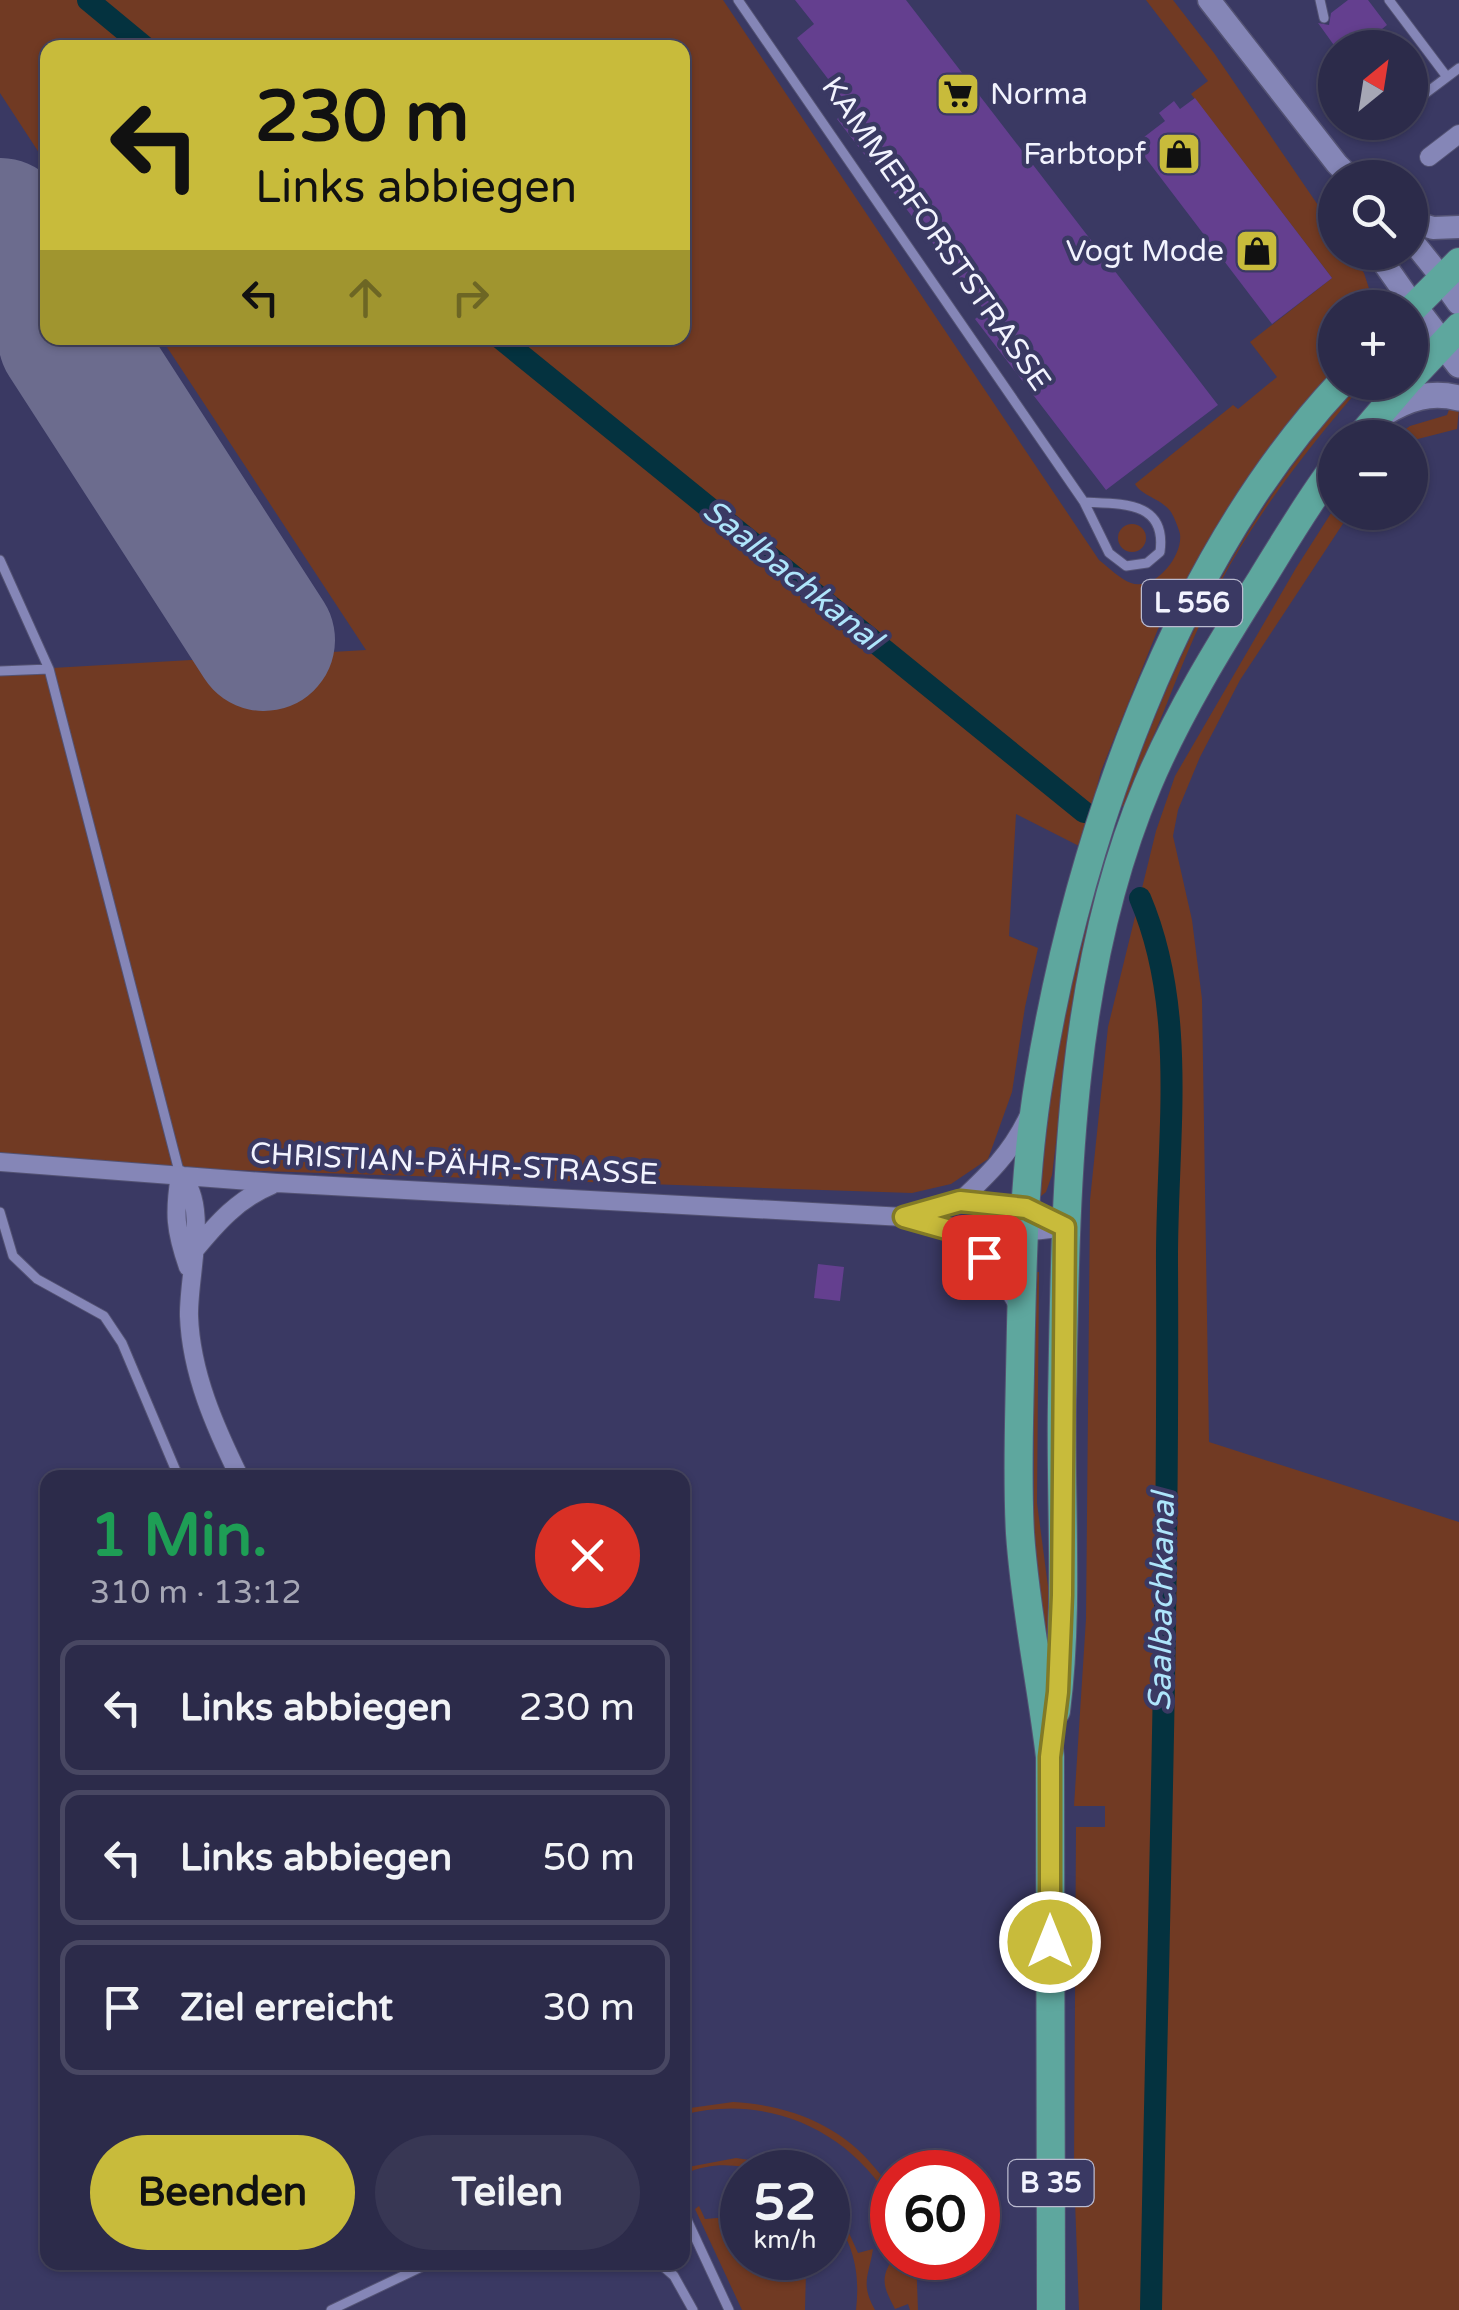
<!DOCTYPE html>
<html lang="de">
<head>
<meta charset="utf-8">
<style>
  :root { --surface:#2c2b4a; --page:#383754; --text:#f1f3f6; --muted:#a6a7b5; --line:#484762; --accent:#c8bb3b }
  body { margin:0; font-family:"Varela Round",sans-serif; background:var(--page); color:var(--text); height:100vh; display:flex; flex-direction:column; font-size:38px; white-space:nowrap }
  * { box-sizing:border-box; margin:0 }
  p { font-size:32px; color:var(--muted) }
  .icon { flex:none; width:55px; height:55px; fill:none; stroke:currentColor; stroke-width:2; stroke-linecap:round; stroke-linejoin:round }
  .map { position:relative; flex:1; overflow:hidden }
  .drawer { position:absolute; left:40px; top:1470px; width:650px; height:800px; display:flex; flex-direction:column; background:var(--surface); border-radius:20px; box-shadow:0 2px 8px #0004,0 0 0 2px var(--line) }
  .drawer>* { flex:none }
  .banner { position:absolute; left:40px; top:40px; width:650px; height:305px; border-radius:20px; box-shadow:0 2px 8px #0004,0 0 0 2px var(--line); background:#c8bb3b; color:#111; overflow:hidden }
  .needle { width:65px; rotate:30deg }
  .controls { position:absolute; left:1318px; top:30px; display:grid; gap:20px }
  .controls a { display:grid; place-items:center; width:110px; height:110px; border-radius:50%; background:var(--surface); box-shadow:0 2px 8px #0004,0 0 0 2px var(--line); font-size:50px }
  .speed { position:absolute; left:720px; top:2150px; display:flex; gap:20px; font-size:50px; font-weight:700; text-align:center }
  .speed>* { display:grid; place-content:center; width:130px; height:130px; border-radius:50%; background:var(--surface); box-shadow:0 2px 8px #0004,0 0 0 2px var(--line); line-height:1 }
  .speed small { font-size:25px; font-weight:400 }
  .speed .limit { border:15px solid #d22; background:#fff; color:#111 }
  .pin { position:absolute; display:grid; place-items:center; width:85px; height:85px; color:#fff; margin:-42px; border-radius:20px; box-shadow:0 5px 15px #0006 }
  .me { position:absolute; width:110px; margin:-55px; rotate:0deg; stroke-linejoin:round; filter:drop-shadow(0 0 8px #0008) }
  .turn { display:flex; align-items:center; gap:35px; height:210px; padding:0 50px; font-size:45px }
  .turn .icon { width:130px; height:130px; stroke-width:2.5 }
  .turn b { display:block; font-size:70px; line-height:85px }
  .lanes { display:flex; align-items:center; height:95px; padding:0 50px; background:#0003; justify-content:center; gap:50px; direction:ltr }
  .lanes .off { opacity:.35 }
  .round { display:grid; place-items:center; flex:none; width:105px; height:105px; border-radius:52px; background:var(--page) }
  .head { display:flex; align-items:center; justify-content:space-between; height:170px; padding:0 50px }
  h1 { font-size:60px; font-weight:800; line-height:75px; color:#1e9e55 }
  .primary-button { display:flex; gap:20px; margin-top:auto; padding:20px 50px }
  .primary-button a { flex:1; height:115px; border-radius:60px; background:var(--accent); color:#111; font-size:40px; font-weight:800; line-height:115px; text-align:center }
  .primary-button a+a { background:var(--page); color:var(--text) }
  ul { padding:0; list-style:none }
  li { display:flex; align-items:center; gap:30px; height:135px; margin:0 20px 15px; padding:0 30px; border:5px solid var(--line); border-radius:20px }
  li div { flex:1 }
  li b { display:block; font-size:38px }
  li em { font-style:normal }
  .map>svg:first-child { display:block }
  .green { fill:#713a23 }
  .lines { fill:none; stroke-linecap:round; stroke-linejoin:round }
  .canal { stroke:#04323f; stroke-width:22 }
  .runway { stroke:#6c6c8e; stroke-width:142 }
  .building { fill:#643f8f }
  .service-casing { stroke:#535273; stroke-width:11 }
  .minor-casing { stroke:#535273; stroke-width:20 }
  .tertiary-casing { stroke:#535273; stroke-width:25 }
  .secondary-casing { stroke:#535273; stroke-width:28 }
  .primary-casing { stroke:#535273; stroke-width:30 }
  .service { stroke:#8586b7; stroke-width:9 }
  .minor { stroke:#8586b7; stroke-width:18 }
  .tertiary { stroke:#8586b7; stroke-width:22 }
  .secondary { stroke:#8586b7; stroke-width:25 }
  .primary { stroke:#5ea79e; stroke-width:28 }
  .route-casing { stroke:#827a26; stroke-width:25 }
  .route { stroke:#c8bb3b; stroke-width:18 }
  .labels { text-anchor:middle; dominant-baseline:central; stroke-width:9; stroke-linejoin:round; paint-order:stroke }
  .shield { fill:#3a3963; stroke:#bbbbd0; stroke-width:2.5 }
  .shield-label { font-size:28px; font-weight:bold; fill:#f2f3fe }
  .poi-label { font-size:30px; fill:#f2f3fe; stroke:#3a3963; text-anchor:end }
  .street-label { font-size:30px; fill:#f2f3fe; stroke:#3a3963 }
  .water-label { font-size:32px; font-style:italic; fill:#aee5fb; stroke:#3a3963 }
</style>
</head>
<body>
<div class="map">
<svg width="1459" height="2310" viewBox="0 0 1459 2310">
  <rect width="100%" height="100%" fill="#3a3963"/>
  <!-- green -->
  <path class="green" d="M0,0H723L1099,560C1108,567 1120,579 1131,583C1155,591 1183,556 1180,534C1179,529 1174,517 1171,512C1161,498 1143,497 1135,484L1233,405L1238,409L1277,377L1250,342L1332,278L1191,94L1208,81L1146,0H1173L1214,53L1335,230V252L1350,253L1364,273L1375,307L1335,308V370L1256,469L1203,550L1158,629L1101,771L1081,847L1016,814L1009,936L1038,948L1025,1007L1012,1092L988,1159L951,1184L912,1193L0,1162V671L366,650L161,338H682V48H48L47,165L0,93Z
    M1359,383H1364C1319,435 1276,489 1240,548C1211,595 1191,643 1171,693C1156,732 1139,768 1125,807L1121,806C1179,644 1244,513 1359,383Z
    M1450,407L1459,409L1457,429L1410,441V438H1393L1410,426L1447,415Z
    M1335,507V512L1350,513L1240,680L1200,757L1178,810L1173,836L1192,920L1202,999L1209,1442L1459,1522V2310H1079L1074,2173L1076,1827H1105V1806H1074L1086,1619L1090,1200L1108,1027L1156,831L1175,776L1296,568Z
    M1118 538a14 14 0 1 1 28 0a14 14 0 1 1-28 0Z
    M1094,896L1096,898L1068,1046L1052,1175L1046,1192L1040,1197L1048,1098L1066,1009Z
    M1034,1272H1039L1037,1503L1049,1594V1659L1034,1568Z
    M733,2102C787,2105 840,2124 875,2168C884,2179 893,2188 892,2203C849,2129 766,2093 683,2115V2109Z
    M736,2158L756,2161L792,2172C750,2173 728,2155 684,2174L690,2189L685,2188L683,2168Z
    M828,2199L844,2222L858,2253L873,2249C869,2276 860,2283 875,2310H856C859,2285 857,2259 845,2236C839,2223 827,2213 828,2199Z
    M699,2206L705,2219L742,2216V2258H799L806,2271L805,2310H742L695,2209Z
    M907,2258H916L918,2310H910L908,2304L895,2309C885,2289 879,2280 892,2260L905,2262Z"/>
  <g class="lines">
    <!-- canal -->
    <path class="canal" d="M88,0L146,48
      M500,338L1084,812
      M1140,898C1189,1013 1166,1143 1167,1265C1169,1613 1157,1962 1151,2310"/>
    <!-- runway -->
    <path class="runway" d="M0,229L48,303
      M69,338L264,640"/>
  </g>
  <!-- building -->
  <path class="building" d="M795,0H906L1218,405L1106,490L975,319L985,311L837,119L850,108L797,38L814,24Z
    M1348,0H1368L1387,25L1372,37L1380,48H1336L1318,23L1329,25L1331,13Z
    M1195,98L1332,278L1272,324L1135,144L1165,121L1159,113L1174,101L1180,109Z
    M818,1264L844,1267L840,1301L814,1298Z"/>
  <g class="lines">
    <defs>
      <path id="service" d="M738,0L1084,502L1109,553L1126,566L1147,563L1160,552C1167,501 1122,504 1084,502
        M1320,0L1324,18
        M1389,0L1447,77
        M1410,105L1459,68
        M0,560L49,669L180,1175
        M0,671L49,669
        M0,1212L13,1256L37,1279L104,1316L122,1343L179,1478
        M682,2209L729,2310
        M658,2262L674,2276L693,2310
        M331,2310L432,2262"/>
      <path id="minor" d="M1429,157L1459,134
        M0,1162L277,1183L904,1217C963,1233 1004,1236 1065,1227
        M180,1175C210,1203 188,1275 189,1316C191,1373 215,1427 240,1478
        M180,1175C174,1213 175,1230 188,1267
        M960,1201C988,1175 1011,1153 1028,1117
        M907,1216C974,1197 1001,1196 1064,1227
        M951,1230C980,1252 1001,1274 1019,1307
        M194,1251C217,1223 238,1199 272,1185"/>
      <path id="tertiary" d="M1209,0L1337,164L1351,178
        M1410,221L1433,228L1459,227
        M1410,238L1442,278
        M1376,252L1414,306"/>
      <path id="secondary" d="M1442,278L1459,302
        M1414,306L1459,365
        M1384,413C1409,398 1430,391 1459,398"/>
      <path id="primary" d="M1410,311L1459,262
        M1410,379L1459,327
        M1359,438L1407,382
        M1056,1711C1069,1609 1060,1504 1062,1402C1066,1196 1066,978 1148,784C1178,713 1220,645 1261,580C1285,541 1308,502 1335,466
        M1051,2310L1050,1757C1041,1682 1025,1608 1020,1533C1017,1480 1019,1427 1020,1374C1022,1276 1023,1177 1039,1080C1078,842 1174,561 1342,382"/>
    </defs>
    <!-- service casing -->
    <use href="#service" class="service-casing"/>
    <!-- minor casing -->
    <use href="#minor" class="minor-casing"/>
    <!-- tertiary casing -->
    <use href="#tertiary" class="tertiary-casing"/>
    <!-- secondary casing -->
    <use href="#secondary" class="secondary-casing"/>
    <!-- primary casing -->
    <use href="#primary" class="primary-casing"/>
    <!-- service -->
    <use href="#service" class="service"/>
    <!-- minor -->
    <use href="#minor" class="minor"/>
    <!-- tertiary -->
    <use href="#tertiary" class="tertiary"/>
    <!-- secondary -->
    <use href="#secondary" class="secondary"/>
    <!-- primary -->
    <use href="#primary" class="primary"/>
  </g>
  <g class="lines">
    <defs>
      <path id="route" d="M984,1257L950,1230L904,1217L960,1201L1026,1208L1065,1227L1062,1595L1058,1692L1050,1757V1942"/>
    </defs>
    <!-- route casing -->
    <use href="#route" class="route-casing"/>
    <!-- route -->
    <use href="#route" class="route"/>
  </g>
  <!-- icons -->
  <defs>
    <symbol id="supermarket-square" viewBox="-11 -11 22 22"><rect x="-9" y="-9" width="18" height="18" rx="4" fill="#c8bb3b" stroke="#3a3963"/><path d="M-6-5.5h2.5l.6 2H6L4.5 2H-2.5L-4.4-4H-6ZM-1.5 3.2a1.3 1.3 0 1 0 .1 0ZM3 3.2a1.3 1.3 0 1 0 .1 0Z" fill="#111"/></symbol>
    <symbol id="shop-square" viewBox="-11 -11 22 22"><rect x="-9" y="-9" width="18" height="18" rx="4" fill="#c8bb3b" stroke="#3a3963"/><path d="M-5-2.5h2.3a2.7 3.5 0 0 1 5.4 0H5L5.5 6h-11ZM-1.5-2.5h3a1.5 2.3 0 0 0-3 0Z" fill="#111"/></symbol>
  </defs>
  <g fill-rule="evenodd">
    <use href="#supermarket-square" x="933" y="69" width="50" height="50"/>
    <use href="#shop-square" x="1154" y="129" width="50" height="50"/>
    <use href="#shop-square" x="1232" y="226" width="50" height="50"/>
  </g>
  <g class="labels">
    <!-- shield labels -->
    <g class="shield">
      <rect x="1142" y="580" width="100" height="46" rx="8"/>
      <rect x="1008.5" y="2160" width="85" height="46" rx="8"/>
    </g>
    <g class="shield-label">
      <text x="1192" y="603">L 556</text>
      <text x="1051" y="2183">B 35</text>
    </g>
    <!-- poi labels -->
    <g class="poi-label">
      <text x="990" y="94" text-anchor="start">Norma</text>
      <text x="1146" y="154">Farbtopf</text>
      <text x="1224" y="251">Vogt Mode</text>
    </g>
    <!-- street labels -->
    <g class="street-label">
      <text transform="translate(936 234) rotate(55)">KAMMERFORSTSTRASSE</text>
      <text transform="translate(454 1164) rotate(3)">CHRISTIAN-PÄHR-STRASSE</text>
    </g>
    <!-- water labels -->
    <g class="water-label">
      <text transform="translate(792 575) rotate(39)">Saalbachkanal</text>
      <text transform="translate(1162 1602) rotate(-89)">Saalbachkanal</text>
    </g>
  </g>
</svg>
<div class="controls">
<a><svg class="needle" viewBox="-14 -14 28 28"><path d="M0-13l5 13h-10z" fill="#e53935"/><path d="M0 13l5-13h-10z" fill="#a6a7b5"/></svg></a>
<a><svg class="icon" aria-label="search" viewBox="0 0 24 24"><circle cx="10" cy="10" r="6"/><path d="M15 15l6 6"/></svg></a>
<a>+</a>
<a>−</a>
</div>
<div class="speed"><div>52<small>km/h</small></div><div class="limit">60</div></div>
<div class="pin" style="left:984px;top:1257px;background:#d93025"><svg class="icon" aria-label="arrive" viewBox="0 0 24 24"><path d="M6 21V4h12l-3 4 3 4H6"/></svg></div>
<svg class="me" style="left:1050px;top:1942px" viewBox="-20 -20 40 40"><circle r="17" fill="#c8bb3b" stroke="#fff" stroke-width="3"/><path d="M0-11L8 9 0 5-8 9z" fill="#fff"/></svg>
<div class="banner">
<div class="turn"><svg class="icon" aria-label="left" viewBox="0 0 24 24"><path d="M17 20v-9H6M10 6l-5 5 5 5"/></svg><div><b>230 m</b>Links abbiegen</div></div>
<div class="lanes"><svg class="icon" aria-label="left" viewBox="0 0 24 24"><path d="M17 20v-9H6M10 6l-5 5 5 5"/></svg><svg class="icon off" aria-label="ahead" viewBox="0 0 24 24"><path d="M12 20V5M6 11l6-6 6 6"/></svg><svg class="icon off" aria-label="right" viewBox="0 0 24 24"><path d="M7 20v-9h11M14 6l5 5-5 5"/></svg></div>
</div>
<section class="drawer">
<div class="head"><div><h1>1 Min.</h1><p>310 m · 13:12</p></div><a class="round" style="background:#d93025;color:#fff"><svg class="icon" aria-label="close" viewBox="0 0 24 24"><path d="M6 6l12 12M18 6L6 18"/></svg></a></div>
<ul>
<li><svg class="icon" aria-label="left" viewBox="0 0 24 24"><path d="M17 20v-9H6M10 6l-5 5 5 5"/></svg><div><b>Links abbiegen</b></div><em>230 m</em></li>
<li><svg class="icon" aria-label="left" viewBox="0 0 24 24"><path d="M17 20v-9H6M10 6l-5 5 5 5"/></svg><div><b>Links abbiegen</b></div><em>50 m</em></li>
<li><svg class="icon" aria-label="arrive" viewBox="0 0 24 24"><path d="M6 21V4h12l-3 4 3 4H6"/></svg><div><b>Ziel erreicht</b></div><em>30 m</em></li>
</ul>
<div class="primary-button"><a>Beenden</a><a>Teilen</a></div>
</section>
</div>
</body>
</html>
